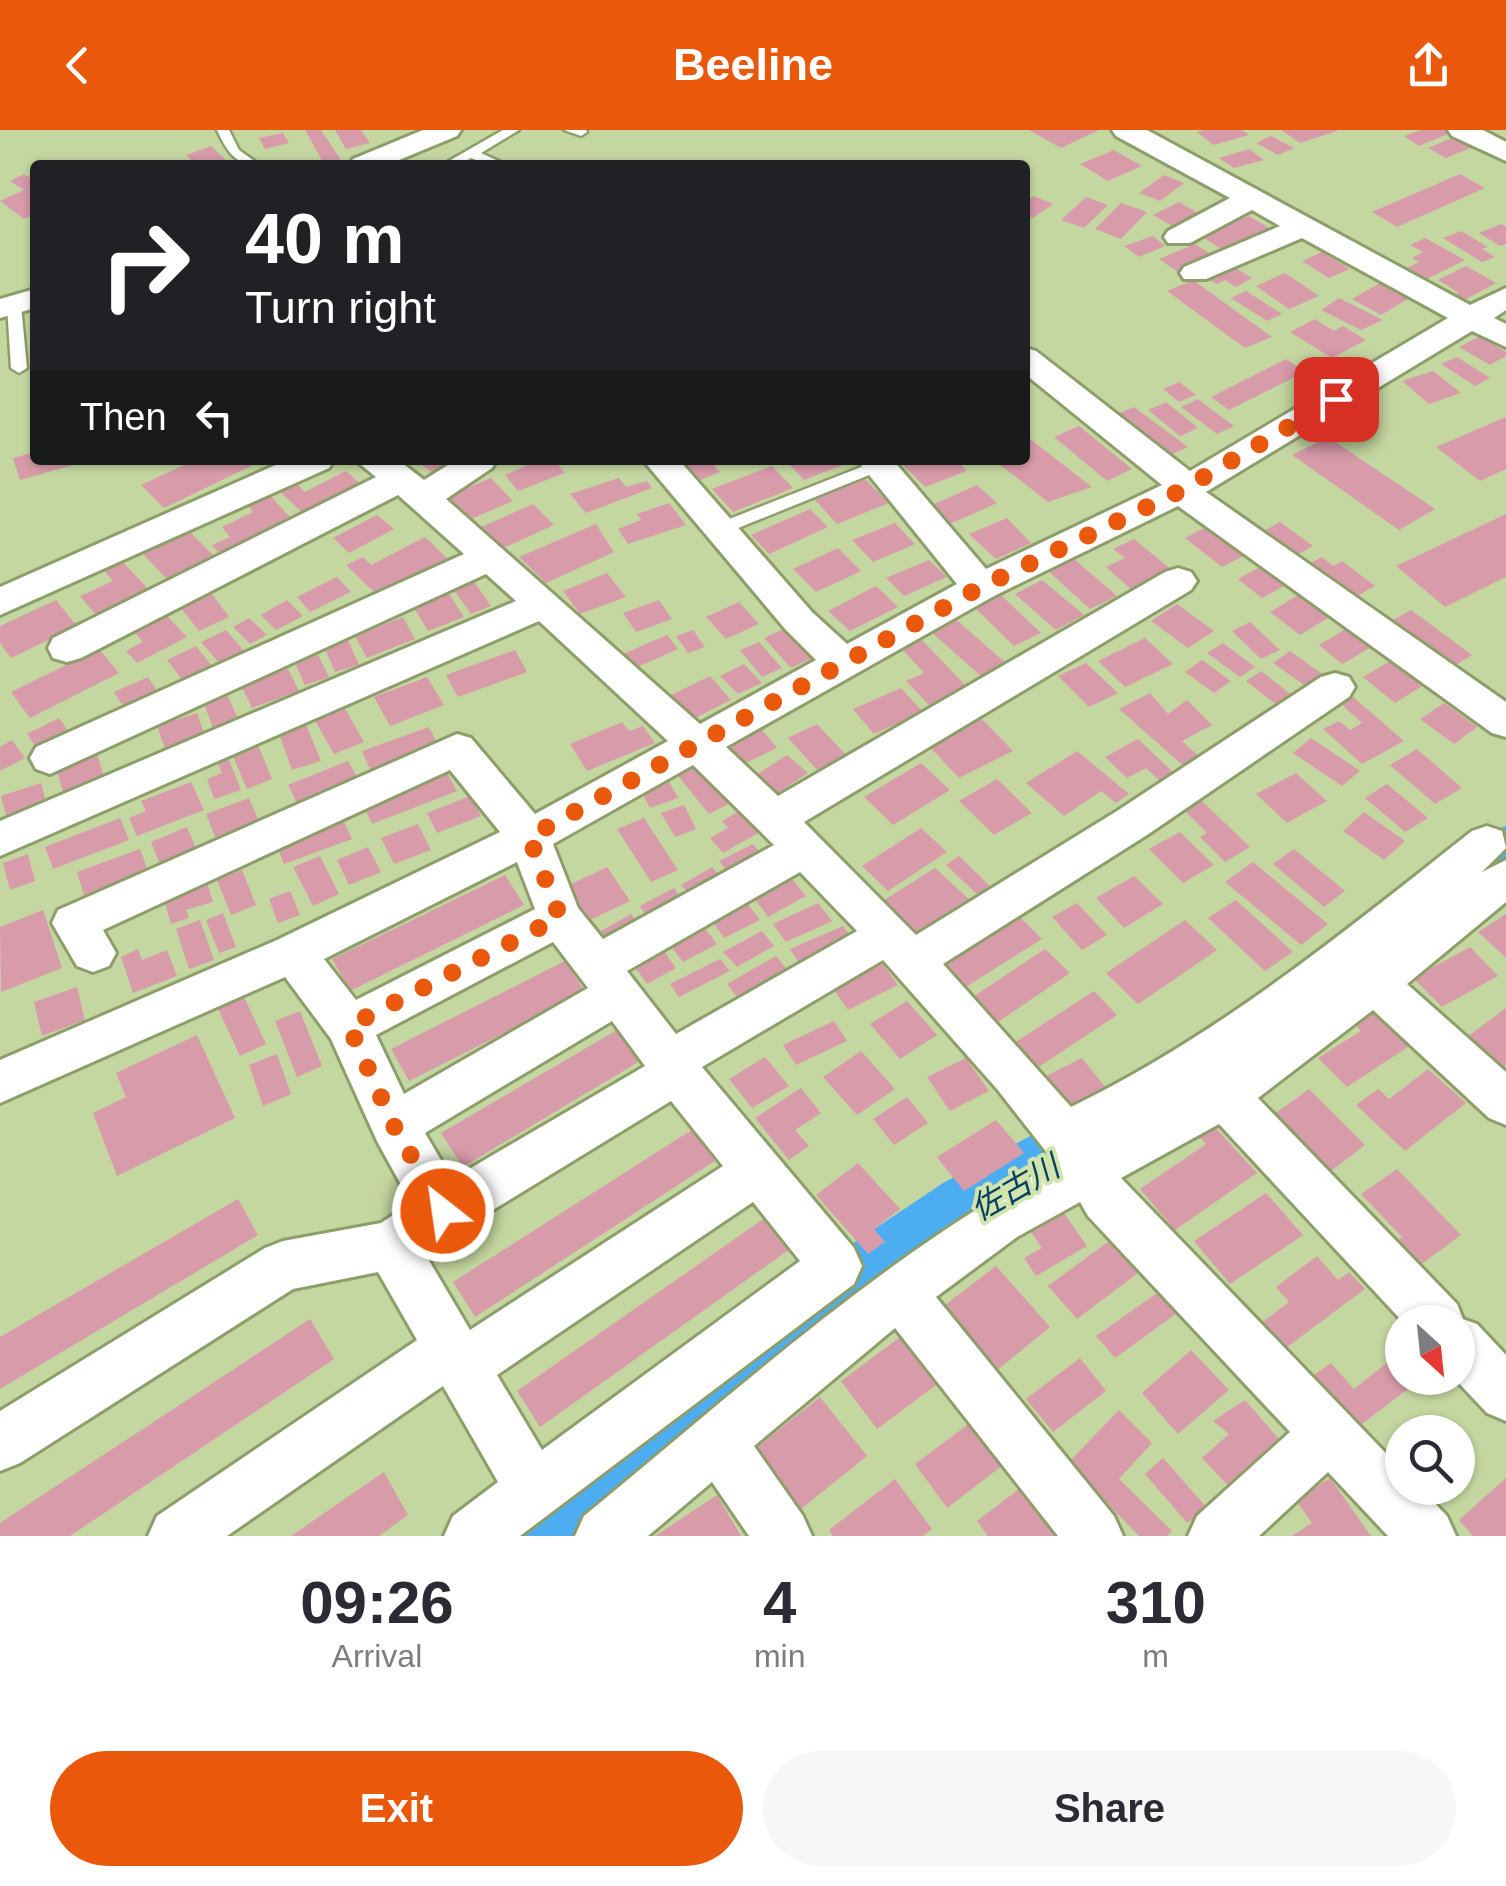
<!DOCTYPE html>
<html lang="en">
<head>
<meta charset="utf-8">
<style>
  :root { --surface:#fff; --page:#f7f7f7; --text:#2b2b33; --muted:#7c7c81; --accent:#ea580c }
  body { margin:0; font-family:Arial,"Noto Sans JP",sans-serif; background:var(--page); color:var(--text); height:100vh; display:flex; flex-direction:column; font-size:38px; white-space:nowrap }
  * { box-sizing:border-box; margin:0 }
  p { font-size:32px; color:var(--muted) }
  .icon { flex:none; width:55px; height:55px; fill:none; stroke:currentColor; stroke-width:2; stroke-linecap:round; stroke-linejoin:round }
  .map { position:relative; height:1406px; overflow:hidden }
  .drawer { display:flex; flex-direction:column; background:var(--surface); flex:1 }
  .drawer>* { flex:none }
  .hud { position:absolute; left:30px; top:30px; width:1000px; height:305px; border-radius:10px; box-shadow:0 2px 8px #0004; background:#202124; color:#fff; overflow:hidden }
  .needle { width:65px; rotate:153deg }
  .buttons { position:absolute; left:1385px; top:1175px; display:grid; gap:20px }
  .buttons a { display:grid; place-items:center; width:90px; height:90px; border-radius:50%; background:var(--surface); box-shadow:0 2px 8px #0004; font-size:50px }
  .pin { position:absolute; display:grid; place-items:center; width:85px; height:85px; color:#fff; margin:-42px; border-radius:20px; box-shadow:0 5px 15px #0006 }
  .me { position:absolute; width:110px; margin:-55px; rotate:330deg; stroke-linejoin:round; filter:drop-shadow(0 0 8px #0008) }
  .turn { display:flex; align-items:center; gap:35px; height:210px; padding:0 50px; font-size:45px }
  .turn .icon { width:130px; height:130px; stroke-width:2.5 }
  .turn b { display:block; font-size:70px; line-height:85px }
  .then { display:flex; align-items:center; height:95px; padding:0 50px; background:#0003; gap:20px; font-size:38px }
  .eta { display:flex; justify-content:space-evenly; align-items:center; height:170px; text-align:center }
  .eta b { font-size:60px; font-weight:700; line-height:70px }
  .button { display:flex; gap:20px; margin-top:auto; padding:20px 50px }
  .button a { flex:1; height:115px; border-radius:60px; background:var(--accent); color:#fff; font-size:40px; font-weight:700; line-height:115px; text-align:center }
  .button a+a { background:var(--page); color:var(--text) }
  header { display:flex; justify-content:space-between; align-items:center; height:130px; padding:0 50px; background:var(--accent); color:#fff; font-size:45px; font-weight:700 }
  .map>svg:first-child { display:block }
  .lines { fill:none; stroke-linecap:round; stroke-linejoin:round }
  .river { fill:#4dadf1; fill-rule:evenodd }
  .building { fill:#d89baa }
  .lane-casing { stroke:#8d9e6a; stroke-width:5 }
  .street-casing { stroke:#8d9e6a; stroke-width:6 }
  .lane { fill:#fff; fill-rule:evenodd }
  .street { fill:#fff; fill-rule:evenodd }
  .route { stroke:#ea580c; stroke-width:18; stroke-dasharray:0 32.4 }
  .labels { text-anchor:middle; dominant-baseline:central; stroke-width:8; stroke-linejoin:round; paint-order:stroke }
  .water-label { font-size:32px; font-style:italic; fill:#093f61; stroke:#d2e4ae }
</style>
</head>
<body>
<header><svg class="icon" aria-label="back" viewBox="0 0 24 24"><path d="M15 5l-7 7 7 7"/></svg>Beeline<svg class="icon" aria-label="share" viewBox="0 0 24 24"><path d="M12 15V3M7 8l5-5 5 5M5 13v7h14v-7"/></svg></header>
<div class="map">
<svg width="1506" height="1406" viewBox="0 0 1506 1406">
  <rect width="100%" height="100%" fill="#c5d7a1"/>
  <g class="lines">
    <!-- river -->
    <path class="river" d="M1506,696V765L1440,819L1414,828L1388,819L1377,798L1388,777L1481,704Z
      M1074,987L1103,998L1115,1024L1103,1050L1001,1109L750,1289L608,1406H487L501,1373L686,1225L943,1053L1045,998Z"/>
  </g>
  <!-- building -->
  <path class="building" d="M305,0H321L341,30L324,34Z
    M335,0H361L370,13L346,19Z
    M1029,0H1099L1061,18Z
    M1204,0H1242L1249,5L1213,15L1197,2Z
    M1281,0H1337V1L1300,13Z
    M1421,0H1449L1453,2L1419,16L1404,6Z
    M283,3L289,13L265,19L259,8Z
    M1459,5L1477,15L1446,28L1428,18Z
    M1271,6L1294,18L1278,25L1256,13Z
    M211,16L227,31L197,35L186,25Z
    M1249,19L1264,30L1234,38L1219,28Z
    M1114,20L1142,36L1108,51L1080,34Z
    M24,44L35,51V84L24,89L0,71L24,60L10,51Z
    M1460,44L1485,58L1397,97L1372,82Z
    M1164,45L1184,53L1160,71L1139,63Z
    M1034,66L1053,74L1033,88L1025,84V71Z
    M1086,67L1108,75L1084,98L1061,90Z
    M1179,72L1198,83L1172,96L1153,85Z
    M1121,73L1147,82L1121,109L1095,99Z
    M1249,86L1273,100L1224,121L1201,106Z
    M1501,94L1506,97V114L1500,116L1479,103Z
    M1461,101L1488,117L1482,119L1495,127L1482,132L1443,108Z
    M1153,106L1165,116L1139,127L1124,116Z
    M1425,108L1465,130L1427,149L1407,138L1419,132L1412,128L1423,122L1410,115Z
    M1195,114L1215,127L1178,142L1159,129Z
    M1322,122L1350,139L1329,148L1302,131Z
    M1466,136L1496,153L1461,172L1451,167L1459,163L1438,150Z
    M1234,137L1252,148L1236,157L1225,150L1217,154L1209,150Z
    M1285,143L1319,166L1289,179L1256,156Z
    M1193,150L1272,207L1245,218L1167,161Z
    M1382,152L1411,167L1381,185L1352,169Z
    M1246,161L1282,184L1267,191L1231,168Z
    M1339,168L1383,190L1361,200L1321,180Z
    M1315,189L1334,201L1343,196L1366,210L1332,228L1290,202Z
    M1480,206L1506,222V226L1490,235L1459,217Z
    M1457,227L1490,248L1475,256L1441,234Z
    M1286,229L1305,242L1229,280L1211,267Z
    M1433,241L1461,263L1429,274L1402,251Z
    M1179,252L1196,265L1179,272L1163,259Z
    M1198,269L1234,296L1217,304L1181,277Z
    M1166,272L1198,298L1180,306L1148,280Z
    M1134,277L1188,317L1171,325L1117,284Z
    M1506,287V339L1480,351L1436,317Z
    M1079,296L1132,339L1107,351L1054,307Z
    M1025,305L1092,357L1048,372L994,330H1025Z
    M1328,307L1435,379L1399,400L1292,325Z
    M35,322V330H79L80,333L20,350L13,328Z
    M195,330H264L164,378L141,355Z
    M415,330H459L434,344Z
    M539,330H554L565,343L518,361L505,345Z
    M682,330H729L714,336L720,342L700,350Z
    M797,330H856L804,350L788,333Z
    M905,330H956L967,341L925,357L900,332Z
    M772,336L793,358L733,382L712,359Z
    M346,341L362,355L304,384L280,362L296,353L305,362Z
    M491,348L513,371L469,390L448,366Z
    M619,348L626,357L647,351L652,358L586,383L570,364Z
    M865,349L889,373L837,394L814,369Z
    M977,355L997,373L950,394L930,376Z
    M271,366L293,391L220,424L212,415L230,407L222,397L253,382L249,376Z
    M669,373L686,395L628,414L618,399L641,390L637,384Z
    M533,374L554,395L499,420L479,398Z
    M810,379L828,397L769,424L751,405Z
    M1506,384V447L1445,477L1396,436Z
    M377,385L394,399L349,423L333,408Z
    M1007,388L1031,413L996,429L969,404Z
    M1280,392L1313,416L1295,426L1262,402Z
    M895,393L915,414L873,432L852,410Z
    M596,394L614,422L546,453L519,427Z
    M1208,396L1245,425L1222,437L1185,408Z
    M187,399L215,427L169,451L141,422Z
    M425,407L449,430L379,467L346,435L363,427L371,435Z
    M1134,409L1172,440L1132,460L1106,437L1125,428L1113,419Z
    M838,418L861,441L816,462L793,439Z
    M1322,427L1333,436L1342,431L1375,456L1353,468L1309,434Z
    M1073,428L1117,466L1090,479L1047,440Z
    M120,429L149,460L97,486L80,466L113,451L102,438Z
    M929,430L947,447L904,466L886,448Z
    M1260,437L1284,456L1262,468L1238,449Z
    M607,443L626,467L580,484L563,461Z
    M337,447L351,462L310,482L297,467Z
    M473,450L491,476L471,484L453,459Z
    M1042,450L1084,485L1056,500L1015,464Z
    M876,456L898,477L850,501L828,481Z
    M448,462L464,487L428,501L412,475Z
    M212,464L229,487L199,501L181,478Z
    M1300,464L1331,486L1300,505L1270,482Z
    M1001,465L1041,503L1014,516L974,477Z
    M56,470L77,496L11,528L0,513V496Z
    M287,470L303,486L276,500L261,485Z
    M659,470L672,489L636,502L623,483Z
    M739,472L759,494L726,509L706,487Z
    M1177,474L1214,501L1188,518L1151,491Z
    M1411,480L1472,525L1449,539L1388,493Z
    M166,485L187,507L137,533L126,521L143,512L134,502Z
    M403,487L415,509L367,528L355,506Z
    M249,488L267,505L250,514L233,497Z
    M954,488L1006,533L982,547L930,501Z
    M1250,492L1280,520L1261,529L1232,501Z
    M788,497L816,526L791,538L764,508Z
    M1346,499L1370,518L1342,534L1319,515Z
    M226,500L249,527L225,540L201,512Z
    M693,500L705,517L688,523L676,506Z
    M667,505L678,519L633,539L621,525Z
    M1145,508L1173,534L1125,557L1098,531Z
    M348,510L359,535L335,542L324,517Z
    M922,510L967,557L929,575L906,551L924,543L902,519Z
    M759,512L782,538L762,547L740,520Z
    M1223,513L1255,537L1240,547L1207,523Z
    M196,516L212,536L183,551L167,530Z
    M99,519L119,543L30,588L11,562Z
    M515,520L527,542L458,567L446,545Z
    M1290,521L1325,546L1308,558L1273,533Z
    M318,525L329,547L305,555L295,533Z
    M1202,530L1231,551L1214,563L1185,542Z
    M1392,530L1424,555L1395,573L1363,547Z
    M1086,533L1118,563L1089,577L1058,546Z
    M744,534L762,553L738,564L720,546Z
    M288,539L299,561L252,578L241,555Z
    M1261,541L1293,566L1278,576L1246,551Z
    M710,546L731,570L689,591L667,567Z
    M148,547L159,564L125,579L114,562Z
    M427,547L444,575L390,596L374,567Z
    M901,558L923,582L874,604L853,579Z
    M1150,563L1168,584L1187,570L1212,595L1182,611L1205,632L1188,640L1119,579Z
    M228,566L238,589L213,598L204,574Z
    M1352,566L1404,611L1362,634L1323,599L1339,591L1350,600L1362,593L1340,573Z
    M1444,573L1477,597L1454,614L1420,589Z
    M344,577L364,612L334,624L314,589Z
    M197,583L205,606L165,619L157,596Z
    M980,587L1013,621L959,648L927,614Z
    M59,588L74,608L41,624L27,604Z
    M305,592L321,631L292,640L278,601Z
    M622,592L629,601L643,596L655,613L587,641L570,614Z
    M817,594L847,626L818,641L788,608Z
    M759,596L777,618L741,635L723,612Z
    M429,597L439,617L371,641L362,621Z
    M1311,608L1360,641L1342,656L1293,623Z
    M1138,609L1175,644L1160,651L1146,638L1127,648L1105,627Z
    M12,610L25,628L0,641V617Z
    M258,615L272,649L247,659L232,624Z
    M1417,619L1462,658L1435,674L1390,635Z
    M1077,621L1129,664L1116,673L1101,661L1064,686L1026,653Z
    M97,624L105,650L64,665L56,638Z
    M227,625L241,660L214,669L207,649L222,643L216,629Z
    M787,625L808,643L776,664L754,646Z
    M348,631L359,651L298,675L288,655Z
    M921,633L950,660L893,695L864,667Z
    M701,634L732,672L709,684L678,646Z
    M447,643L457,661L372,694L363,675Z
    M1296,643L1327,671L1287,693L1256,664Z
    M997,649L1032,683L994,705L959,671Z
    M668,650L678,668L650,678L640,659Z
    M191,652L204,680L137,706L129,688L146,681L141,671Z
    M41,653L46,671L6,685L1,666Z
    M1387,654L1428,688L1405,702L1365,668Z
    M470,666L481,686L437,703L427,683Z
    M249,668L259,691L215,707L206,684Z
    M1202,671L1250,717L1225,732L1200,707L1207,703L1185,681Z
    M684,675L696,699L675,707L661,683Z
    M741,680L760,702L723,723L710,708L728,698L722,691Z
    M1364,682L1405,711L1384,730L1343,701Z
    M120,688L129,710L53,739L45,717Z
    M644,688L678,740L651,752L617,699Z
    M343,690L352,709L284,734L276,714Z
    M418,694L431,720L394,734L381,708Z
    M187,697L197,720L160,735L151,712Z
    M921,698L947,722L888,761L862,736Z
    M1180,702L1214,735L1183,753L1149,719Z
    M753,714L765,729L731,746L719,731Z
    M368,717L381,742L349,755L337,730Z
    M140,719L148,741L84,765L77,742Z
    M1294,719L1345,761L1324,777L1273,734Z
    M28,724L35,751L10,760L3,733Z
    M320,726L339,764L313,776L293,737Z
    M959,726L992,758L979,766L946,735Z
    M1253,732L1328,794L1301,815L1225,752Z
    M607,737L630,771L588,791L565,757Z
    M712,737L723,749L692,767L681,755Z
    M935,738L970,770L915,807L881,772Z
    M242,740L256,775L231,785L217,750Z
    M505,745L524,775L350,861L332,829Z
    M1134,746L1163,774L1124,798L1096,768Z
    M205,747L213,772L186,780L189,788L171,794L162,761Z
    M792,749L806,766L768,787L754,768Z
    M674,758L684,773L650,791L640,776Z
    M290,761L300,785L278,793L269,769Z
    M1236,770L1293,822L1265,841L1208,788Z
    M747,773L760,790L724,808L712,791Z
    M818,773L832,791L786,812L773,794Z
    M1077,773L1107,805L1082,820L1052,787Z
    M43,780L62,838L1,862L0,797Z
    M223,783L236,817L219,823L206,790Z
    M1016,783L1042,809L961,860L935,833Z
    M631,784L642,797L611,814L601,801Z
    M1506,784V828L1478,802Z
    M200,790L214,830L189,839L176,799Z
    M1185,790L1217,820L1138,874L1106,843Z
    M843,796L855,812L801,836L790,819Z
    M704,797L717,814L683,832L670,815Z
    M762,801L774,816L737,837L723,822Z
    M1470,817L1498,846L1442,877L1413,848Z
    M138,819L142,830L167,820L177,846L133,863L121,827Z
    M1045,819L1070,843L998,892L973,867Z
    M663,820L676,838L647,854L634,836Z
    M776,826L791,844L741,872L727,854Z
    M720,829L730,841L679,867L670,854Z
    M565,831L585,862L409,951L391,919Z
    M881,832L898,855L848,880L832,857Z
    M239,856L266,914L240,926L213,868Z
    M77,857L85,890L42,906L34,872Z
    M1094,861L1117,885L1037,938L1014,913Z
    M907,871L937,905L900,929L870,894Z
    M1371,872L1414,913L1347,957L1318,928L1361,901L1348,887Z
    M1506,878V935L1502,938L1467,907Z
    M300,881L322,936L297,947L275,891Z
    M834,891L847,911L796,935L783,915Z
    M617,900L640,931L463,1037L441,1003Z
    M197,905L235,988L117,1046L93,983L126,967L116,943Z
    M861,921L895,959L857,985L823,947Z
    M277,924L291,964L263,976L249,935Z
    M765,927L789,956L752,978L729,949Z
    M966,928L989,961L950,981L927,947Z
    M1082,928L1105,957L1067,977L1044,947Z
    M1428,939L1466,973L1405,1021L1356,975L1378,959L1389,969Z
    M801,958L821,983L795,1000L809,1016L789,1030L755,988Z
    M1309,959L1365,1015L1322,1048L1265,991Z
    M907,967L928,993L894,1015L873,989Z
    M996,990L1024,1023L964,1061L937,1027Z
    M1209,991L1257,1043L1175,1100L1140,1059L1206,1014L1194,1001Z
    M701,994L724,1025L475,1187L453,1152Z
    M858,1033L900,1079L874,1099L885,1112L868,1124L816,1065Z
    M1397,1039L1461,1105L1408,1144L1385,1120L1402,1107L1361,1064Z
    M1266,1063L1303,1105L1230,1154L1194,1111Z
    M238,1069L258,1105L0,1259V1207Z
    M1063,1082L1087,1116L1036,1146L1024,1128L1042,1118L1030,1101Z
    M772,1083L797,1114L540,1297L517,1261Z
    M1109,1111L1138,1143L1077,1189L1048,1156Z
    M1317,1126L1338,1150L1349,1142L1365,1159L1283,1220L1260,1194L1289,1172L1276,1157Z
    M996,1136L1050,1197L995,1242L941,1178Z
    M1157,1163L1176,1184L1115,1228L1096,1206Z
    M310,1189L334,1229L70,1406H0V1393Z
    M907,1202L944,1249L877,1299L841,1251Z
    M1191,1220L1229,1260L1178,1304L1142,1263Z
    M1402,1221V1248H1422L1349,1304L1304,1252L1331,1233L1354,1259Z
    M1080,1228L1106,1261L1053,1302L1026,1269Z
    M820,1267L867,1326L801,1379L756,1318Z
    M1245,1270L1286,1317L1236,1364L1202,1328L1229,1304L1213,1291Z
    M1119,1280L1152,1313L1119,1349L1172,1401L1167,1406H1139L1068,1333Z
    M978,1287L1011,1329L947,1378L915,1334Z
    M1163,1328L1208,1379L1187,1393L1145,1344Z
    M384,1342L408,1385L379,1406H291Z
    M1330,1348L1371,1406H1292L1312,1393L1296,1370Z
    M1506,1348V1406H1473L1459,1390Z
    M895,1349L932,1399L923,1406H833L829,1400Z
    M1027,1353L1063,1401L1057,1406H988L977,1391Z
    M717,1365L741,1406H655Z"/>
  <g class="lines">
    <defs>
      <path id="lane" d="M217,0H229L239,20L260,35C234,35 227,21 217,0Z
        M503,0H519L481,23L507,35H488L471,28L459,35H442Z
        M564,0H586L587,2L581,6Z
        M14,171L21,175L27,238L19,243L11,238L7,175Z
        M879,330L886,335L884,339L726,403H714L712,399L714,395Z"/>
      <path id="street" d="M423,0H461L457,6L387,35H349L353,29Z
        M1112,0H1147L1470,175L1506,158V180L1494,188L1506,194V217L1472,201L1206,362L1506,572V607L1492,603L1178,376L994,466L726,617L778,666L1165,442L1178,438L1191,442L1197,451L1191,460L804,692L916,805L1117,681L1321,547L1335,543L1349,547L1355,557L1349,567L1147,705L943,834L1071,977C1219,905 1344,802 1472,701L1487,696L1502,701L1506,718L1482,742L1506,730V772L1407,854L1506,942V995L1489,988L1373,880L1258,968L1457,1174L1463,1189L1477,1194L1506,1225V1291L1487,1283L1454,1248H1458V1192H1403L1219,994L1121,1048L1402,1340V1358H1420L1447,1386L1456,1406H1388L1328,1342L1259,1406H1188L1197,1386L1290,1302L1088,1086L1080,1072L1017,1107L936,1167L1114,1386L1123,1406H1058L895,1198L754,1316L803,1386L812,1406H749L712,1352L648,1406H575L584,1386C735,1262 882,1127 1055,1033L997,959L883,830L702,937L854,1118L862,1136L854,1154L520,1406H444L453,1386L498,1352L443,1256L227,1406H148L157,1386L417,1210L378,1142L293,1159L20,1333L0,1341V1281L265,1118L283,1111L381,1093L411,1073L377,1011L331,909L285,847L0,973V930L277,810L500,702L450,640L103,800L116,823L109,836L93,842L77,836L52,793L58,780L457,604L471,608L535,684L668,611L539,491L0,726V691L516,471L486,444L50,644L36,639L30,628L36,617L464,424L398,365L81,528L67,532L53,528L48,518L53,508L376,347L355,330H398L424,350L456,330H497L492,338L446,369L700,594L816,530L786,500L643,330H679L812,482L847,514L957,454L857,330H893L986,439L1162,355L1025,244V218L1036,221L1190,341L1448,188L1302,108L1206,149H1184L1180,143L1184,137L1280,96L1252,80L1190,113H1168L1164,107L1168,101L1230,68L1116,6ZM693,635L774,715L603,809L578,778L553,714ZM517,732L535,779L356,870L324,829ZM800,742L857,801L676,904L627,841ZM553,812L588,858L404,964L376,905ZM612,891L645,936L452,1049L425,1003ZM671,971L723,1036L470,1200L424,1122ZM753,1072L800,1131L542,1320L497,1245Z
        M1448,0H1483L1506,12V31L1452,6Z
        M35,159V178L0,188V169Z
        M287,330H334L329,338L0,485V457Z"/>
    </defs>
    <!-- lane casing -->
    <use href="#lane" class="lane-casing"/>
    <!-- street casing -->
    <use href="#street" class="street-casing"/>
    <!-- lane -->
    <use href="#lane" class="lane"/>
    <!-- street -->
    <use href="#street" class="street"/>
  </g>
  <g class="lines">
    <!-- route -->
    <path class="route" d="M443,1081L394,996L349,896L560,787L529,707L981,457L1180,361L1336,269"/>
  </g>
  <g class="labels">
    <!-- water labels -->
    <g class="water-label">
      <text transform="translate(1015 1058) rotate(-30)">佐古川</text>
    </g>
  </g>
</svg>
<div class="buttons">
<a><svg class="needle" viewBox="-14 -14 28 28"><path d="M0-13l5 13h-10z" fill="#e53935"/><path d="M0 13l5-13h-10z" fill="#7c7c81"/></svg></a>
<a><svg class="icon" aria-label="search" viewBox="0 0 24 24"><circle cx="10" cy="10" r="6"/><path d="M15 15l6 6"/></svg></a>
</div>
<div class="pin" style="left:1336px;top:269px;background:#d93025"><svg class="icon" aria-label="arrive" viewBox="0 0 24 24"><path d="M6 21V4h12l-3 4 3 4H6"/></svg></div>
<svg class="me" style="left:443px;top:1081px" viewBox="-20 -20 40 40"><circle r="17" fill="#ea580c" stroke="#fff" stroke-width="3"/><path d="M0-11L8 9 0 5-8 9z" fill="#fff"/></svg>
<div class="hud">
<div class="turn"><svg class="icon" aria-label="right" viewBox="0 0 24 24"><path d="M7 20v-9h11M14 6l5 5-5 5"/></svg><div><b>40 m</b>Turn right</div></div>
<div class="then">Then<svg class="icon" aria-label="left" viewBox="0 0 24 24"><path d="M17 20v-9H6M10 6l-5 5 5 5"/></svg></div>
</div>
</div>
<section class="drawer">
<div class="eta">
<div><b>09:26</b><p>Arrival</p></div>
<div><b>4</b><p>min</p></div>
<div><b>310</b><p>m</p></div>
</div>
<div class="button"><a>Exit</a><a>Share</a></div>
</section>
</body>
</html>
